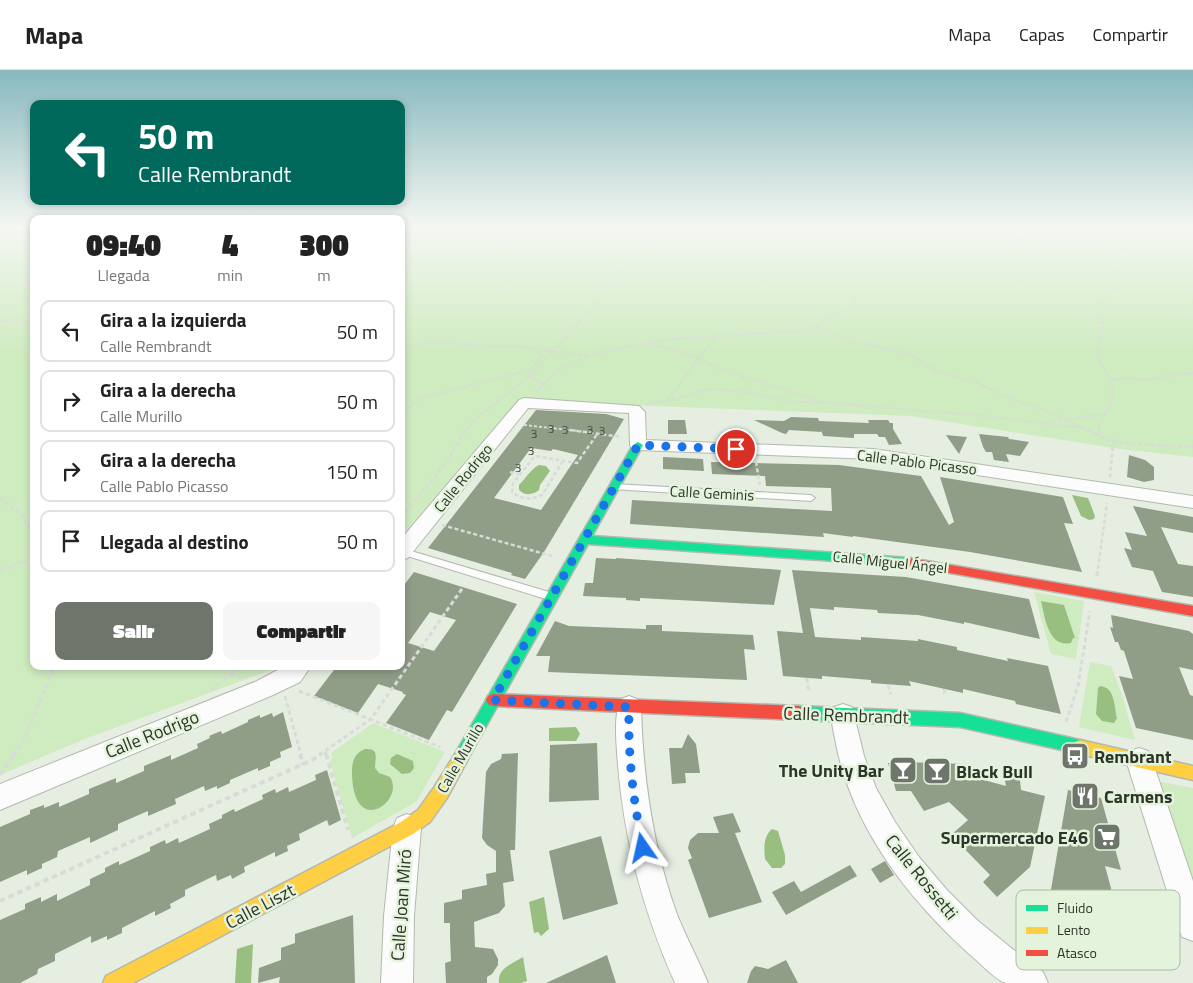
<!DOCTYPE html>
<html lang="es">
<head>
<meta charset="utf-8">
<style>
  :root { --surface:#fff; --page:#f6f6f6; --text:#222; --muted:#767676; --line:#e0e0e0; --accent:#6e756a }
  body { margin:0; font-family:"Titillium Web",sans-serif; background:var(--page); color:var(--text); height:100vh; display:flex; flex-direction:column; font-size:19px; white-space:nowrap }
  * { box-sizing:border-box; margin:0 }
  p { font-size:16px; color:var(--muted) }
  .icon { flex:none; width:28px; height:28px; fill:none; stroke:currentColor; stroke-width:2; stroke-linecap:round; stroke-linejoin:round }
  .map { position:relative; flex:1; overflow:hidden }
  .panel { position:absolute; left:30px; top:145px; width:375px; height:455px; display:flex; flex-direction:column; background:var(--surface); border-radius:10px; box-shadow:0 2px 8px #0003 }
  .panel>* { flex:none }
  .top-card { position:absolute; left:30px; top:30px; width:375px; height:105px; border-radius:10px; box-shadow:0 2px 8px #0003; background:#00695c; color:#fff; overflow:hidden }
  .pin { position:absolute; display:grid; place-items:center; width:42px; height:42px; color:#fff; margin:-21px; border:2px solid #fff; border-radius:50%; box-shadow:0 1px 5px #0007 }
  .me { position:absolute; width:55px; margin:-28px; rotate:349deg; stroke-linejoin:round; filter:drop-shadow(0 0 4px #0008) }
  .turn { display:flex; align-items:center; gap:18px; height:105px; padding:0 25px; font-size:22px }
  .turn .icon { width:65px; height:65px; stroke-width:2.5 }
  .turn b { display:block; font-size:35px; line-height:42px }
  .eta { display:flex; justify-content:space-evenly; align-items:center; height:85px; text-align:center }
  .eta b { font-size:30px; font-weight:800; line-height:35px }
  .action { display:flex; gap:10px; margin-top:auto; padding:10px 25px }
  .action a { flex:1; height:58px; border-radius:10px; background:var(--accent); color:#fff; font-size:20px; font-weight:800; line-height:58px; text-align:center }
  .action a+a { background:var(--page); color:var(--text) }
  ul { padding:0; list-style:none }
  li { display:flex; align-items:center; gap:15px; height:62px; margin:0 10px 8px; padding:0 15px; border:2px solid var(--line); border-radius:10px }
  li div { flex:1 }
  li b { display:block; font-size:19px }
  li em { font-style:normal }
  header { display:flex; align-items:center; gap:30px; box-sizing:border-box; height:70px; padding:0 25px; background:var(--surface); border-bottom:1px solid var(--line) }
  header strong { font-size:24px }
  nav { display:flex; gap:28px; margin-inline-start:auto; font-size:18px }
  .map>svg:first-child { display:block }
  .green { fill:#cfebc0 }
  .water { fill:#98bf80 }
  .building { fill:#909d87; fill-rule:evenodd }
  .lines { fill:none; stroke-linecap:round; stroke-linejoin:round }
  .lane-casing { stroke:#b3b9af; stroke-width:2 }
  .street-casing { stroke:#b3b9af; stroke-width:2 }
  .fast-casing { stroke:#b3b9af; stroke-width:3 }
  .slow-casing { stroke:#b3b9af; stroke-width:3 }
  .jam-casing { stroke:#b3b9af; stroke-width:3 }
  .path-far4 { stroke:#d8dbd7; stroke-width:1; stroke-dasharray:2.5 1; stroke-linecap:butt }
  .path-far3 { stroke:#d8dbd7; stroke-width:2; stroke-dasharray:3 2; stroke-linecap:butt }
  .path-far2 { stroke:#d8dbd7; stroke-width:2.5; stroke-dasharray:4 2.5; stroke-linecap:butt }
  .path-far1 { stroke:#d8dbd7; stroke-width:3; stroke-dasharray:4.5 3; stroke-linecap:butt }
  .path { stroke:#d8dbd7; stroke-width:4; stroke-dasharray:5.5 4; stroke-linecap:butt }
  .lane { fill:#fbfcfb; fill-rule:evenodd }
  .street { fill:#fbfcfb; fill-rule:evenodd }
  .fast { fill:#16e098; fill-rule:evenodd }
  .slow { fill:#ffcf43; fill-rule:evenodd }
  .jam { fill:#f24e42; fill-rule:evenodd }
  .route { stroke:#1a73e8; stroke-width:9; stroke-dasharray:0 16.2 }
  .labels { text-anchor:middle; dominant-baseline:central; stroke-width:5; stroke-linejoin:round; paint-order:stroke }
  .number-label { font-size:12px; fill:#464e41 }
  .street-label { font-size:15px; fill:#2e342a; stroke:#e4f4dc }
  .near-street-label { font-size:18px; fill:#2e342a; stroke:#e4f4dc }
  .near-poi-label { font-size:18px; font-weight:bold; fill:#2e342a; stroke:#e4f4dc; text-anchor:start }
  .key { fill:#e4f4dc; stroke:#adbaa7; stroke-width:1 }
  .key-label { font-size:14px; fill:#2e342a }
</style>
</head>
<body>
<header>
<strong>Mapa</strong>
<nav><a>Mapa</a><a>Capas</a><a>Compartir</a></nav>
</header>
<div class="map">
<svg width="1193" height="913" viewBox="0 0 1193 913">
  <rect width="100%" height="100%" fill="#e6eee2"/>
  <!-- green -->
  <path class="green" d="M0,158H34V596H275L271,600L82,670L0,705Z
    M401,158H1193V387L1120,379L911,346L523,331L401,466Z
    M1034,522L1084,531L1076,589L1051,584Z
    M1090,592L1111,596L1122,625L1135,670L1079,657Z
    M373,653L445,682L416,732L352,768L330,691L333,687L331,683Z
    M1161,712L1193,718V814L1159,714Z"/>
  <!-- water -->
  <path class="water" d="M539,395L546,396L550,401L540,415L539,420C533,425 525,426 519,420V415C525,409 531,399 539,395Z
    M1072,425L1088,428L1095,446L1094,449L1089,450L1081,446Z
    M1041,531L1064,535L1075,568H1073L1071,573C1048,578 1045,547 1041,531Z
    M1100,616C1115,617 1114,636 1117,648L1114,653L1102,651L1096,644L1098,618Z
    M576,657L580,664L576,671H549V658Z
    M365,679C380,678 375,688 375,698L379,703L390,707C406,731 352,770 352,701C352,691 355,683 365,679Z
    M397,684L413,691L414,698L410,703L402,704L390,694L391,688Z
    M772,759L778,761L785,785V794L781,798H772L765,789C764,778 763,767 772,759Z
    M544,827L549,859L541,866L538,862L534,863L529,832Z
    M253,874L251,913H235L237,879Z
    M523,887L527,911L521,913H499C497,898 512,894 523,887Z"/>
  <!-- building -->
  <path class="building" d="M536,340L606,344L624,349L544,482L525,509L511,505L512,503L428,478ZM531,378L551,381L553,379L578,385L541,440L494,428Z
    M791,347L818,348L819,351L869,353L868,350H888L890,353H893V359L902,374L889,375L885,367H879L877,364H854V368L823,366L820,356L822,362L789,360L786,364L782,363L754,350L784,351Z
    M668,350H685L687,364H668Z
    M979,364L1008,367L1009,369L1029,372L1020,386L1006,384L1009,392L994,390L992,382H986L983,377Z
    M946,365L967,367L959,384Z
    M1129,385L1145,390L1154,397V410L1144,412L1127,407Z
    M663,387L703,389L704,401L663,399Z
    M711,392L839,395L921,406L949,455L954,452L940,407L1063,427L1073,454L1064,453L1082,502L970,482L853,466V467L823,463L824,467L630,454L632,430L832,441L831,418L766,416L765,406L712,404Z
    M1133,436L1193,447V463L1161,457L1178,494L1193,496V527L1162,522L1153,501L1132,497L1124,478L1132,480L1125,462L1147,466Z
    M596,488L616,489V488L781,500L774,535L640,528V531L626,530V528L583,526L585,513H593Z
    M792,500L906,507L1029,529L1040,569L964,552V554L918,545L878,543L877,540L834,537V540L810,538L815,567L861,570V567L918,571V569L957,577V580L1008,591L1007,588L1048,596L1061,644L1016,634L1015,631L963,619V623L909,611L911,616L871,613V610L822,606V609L783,606L777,561L803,563Z
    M414,502L517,534L452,642L447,640L429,670L386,653L406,625L402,623L403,622L378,614L358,643L314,626L337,596H401V519ZM430,542L456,550L434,581L408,573Z
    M1111,545L1189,561L1193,564V600L1179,597L1190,625L1193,626V670L1136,658L1119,606L1133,609L1124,581L1121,580L1118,572H1115L1110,557L1113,558Z
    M555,551L569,556L646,559V555H662V561L753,565L755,580L744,579L747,610L548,602L550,586H536Z
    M283,642L292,677L280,682L281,687L270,692V696L258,701V698L230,710V713L217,719V716L205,721L204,716L175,729L176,734L148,746V741L118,754V760L90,773V767L58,781L57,787L42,794V798L27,805V800L0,812V757L30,744V740L44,735V738L59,732V737L89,724V719L116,708V713L144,701V696L171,685V690L198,678L197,674L210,668L209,666L221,661L222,664L248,652V650L260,645V648L272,643L273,647Z
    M688,664L696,674L700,703H685L686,713L672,714L669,678H682Z
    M597,673L599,730L549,732L550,675Z
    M518,683L515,780H510L514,811L503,813L505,836L499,843L474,852L475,877L493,879L498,889V895L492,904L487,907V913H446L445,893L451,891L450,867V853H444V833L462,829V820L487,815L486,804L496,802V781L487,775L482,768L486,702L491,694L501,689L502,684Z
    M903,692L967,694L969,706L1006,716L1004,705L1020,710L1021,720L1045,726L1030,797L997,827L983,812L990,805L951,765L968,750L949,732L924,741L911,721H896L888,693Z
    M327,700L341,750L329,756L327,750L299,764L300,770L287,776L288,781L275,787V782L244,797L245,802L232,809L231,805L217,811L216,805L185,820V826L170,834L171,838L155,846V841L122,858V863L107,870V866L91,873V866L55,884V891L38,899L37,904L20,913H0V850L25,839V834L41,827V832L57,824V831L90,815V809L105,802V798L119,791V795L150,781V777L165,770L166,774L178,768L179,773L210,759L209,754L222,748V745L234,739L235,742L263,729L262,725L275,719L276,723L288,717L289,722L316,710L315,705Z
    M1068,720L1101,728L1121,800L1105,796L1126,874L1084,863L1088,878L1078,875L1084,898L1063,891L1059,867L1068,870L1066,844L1048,837Z
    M733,743L741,762L735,763L762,832L709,848L688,790L692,788L688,778L690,770L698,763H719L713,747Z
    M601,766L618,834L563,850L549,781Z
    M885,791L894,805L880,813L871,799Z
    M850,795L857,806L786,845L772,822L794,811L801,822Z
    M353,845L355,913H279L280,907L258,913L259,898L281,890V878L295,873V864Z
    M607,885L616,913H546Z
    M786,890L798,913H747L751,901L755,896L768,899Z"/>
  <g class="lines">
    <defs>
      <path id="lane" d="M614,414L811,425L815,428L811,431L611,419L610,417L611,415Z
        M401,478L549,522L552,523L554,526L552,529L549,530L401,484Z"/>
      <path id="street" d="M524,328L639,336L645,342L646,370L873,379L1193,426V438L873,389L638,380L632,379L630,375L629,343L528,338L408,488L401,490V469L519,330Z
        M285,596H311L300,612L273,625L0,740V714L257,611Z
        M629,626L637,629L641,637C643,709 653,779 678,847C687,869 699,891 708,913H675C642,839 622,763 617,682C616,666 614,644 621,629Z
        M843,634L852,637L864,686L876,718L895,752L919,787L947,820L977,850L1010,877L1043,902L1048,913C1035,913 1018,913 1006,913C996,910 984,897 976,890C912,834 853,760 836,674C834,661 829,649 834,637Z
        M1139,678L1148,681L1152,690L1193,811V871L1182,867L1178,856L1126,690L1130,681Z
        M407,744L417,748L421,758L414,846L413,913H381L384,846L393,758L397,748Z"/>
      <path id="fast" d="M638,372L643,375L592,466L909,488L913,489L915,492L913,495L909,496L588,474L465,694L460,696L455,694L452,689L455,684L633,375Z
        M798,636L960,643L1080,670L1085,672L1088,677L1085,682L1080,684L960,657L798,650L793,648L791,643L793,638Z"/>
      <path id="slow" d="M1080,670L1193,696V710L1080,684L1075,682L1072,677L1075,672Z
        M460,682L465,684L468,689L447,728L430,752L413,764L133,913H103L106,906L401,752L418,740L435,716L455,684Z"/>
      <path id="jam" d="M909,488L1193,536V546L905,495L903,492L905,489Z
        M493,624L798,636L803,638L805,643L803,648L798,650L493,636L488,634L486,630L488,626Z"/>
    </defs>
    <!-- lane casing -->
    <use href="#lane" class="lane-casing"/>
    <!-- street casing -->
    <use href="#street" class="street-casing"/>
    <!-- fast casing -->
    <use href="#fast" class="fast-casing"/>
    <!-- slow casing -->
    <use href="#slow" class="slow-casing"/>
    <!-- jam casing -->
    <use href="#jam" class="jam-casing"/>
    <!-- path-far4 -->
    <path class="path-far4" d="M1002,158L1037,169L1108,176L1137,183L1135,189L1118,201L1117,219L1097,232L1102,248
      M583,248L622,201L665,158
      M826,248L854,234L860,195L867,188L881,181L882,172L898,163V158"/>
    <!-- path-far3 -->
    <path class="path-far3" d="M0,250L19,251L34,255
      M817,257L846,270L907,283L936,301L978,313L1009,328L1054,344L1091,362
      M652,274L682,282L733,304L789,321L817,332L985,346L1081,358
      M401,281L420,274L436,271L469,275L522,277L587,285
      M531,306L542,314
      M1111,310C1125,306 1136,310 1150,309C1165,308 1178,303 1193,303
      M535,322L563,297L595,283L672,269L800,261L817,257L829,247
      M668,329C680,317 686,303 697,290C703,283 709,277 714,268
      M647,334L686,327L700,321L715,319L750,323L791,332H816
      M401,344L419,329L532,299L542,286L538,280
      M1044,352L1107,344
      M524,355L587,362
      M463,362L479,346L531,305L584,247
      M1099,362C1098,349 1111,339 1113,326C1115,308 1102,301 1098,286C1095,272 1106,261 1101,247"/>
    <!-- path-far2 -->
    <path class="path-far2" d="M570,360L622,367
      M1088,360L1100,366
      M1098,360L1102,367L1108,370L1131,374L1193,377
      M563,391L542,425C531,430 522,430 512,422L513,413L535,386L577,393L598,363
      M756,392L760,416
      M510,402L522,405
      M1110,407L1113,373
      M0,428L20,443L34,463
      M401,447L448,390L465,360
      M442,455L552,486
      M34,480L31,488H34
      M0,501L31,488
      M1097,505L1107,433"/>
    <!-- path-far1 -->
    <path class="path-far1" d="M1097,506V503
      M230,605L244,608
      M807,608L809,621
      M888,615L891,624
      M944,619L945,626
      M211,620L241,596
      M299,621L440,677
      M285,626L301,685
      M1066,652L1078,616L1090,541
      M325,682L326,685
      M13,685L25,668L54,596
      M319,685L371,649L464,516"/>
    <!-- path -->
    <path class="path" d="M300,684L303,695
      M326,684L348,760
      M0,705L14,684
      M0,831L314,689L321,684"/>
    <!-- lane -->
    <use href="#lane" class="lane"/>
    <!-- street -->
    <use href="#street" class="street"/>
    <!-- fast -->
    <use href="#fast" class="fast"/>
    <!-- slow -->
    <use href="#slow" class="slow"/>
    <!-- jam -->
    <use href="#jam" class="jam"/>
  </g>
  <!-- sky -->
  <linearGradient id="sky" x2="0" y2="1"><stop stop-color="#88b8be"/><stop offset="0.55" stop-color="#f4f7f2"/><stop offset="1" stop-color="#f4f7f2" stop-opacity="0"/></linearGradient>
  <rect width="1193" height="286" fill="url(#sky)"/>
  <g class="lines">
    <!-- route -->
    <path class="route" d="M643,778C633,729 628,688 629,637L493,630L638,375L736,379"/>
  </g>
  <!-- icons -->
  <defs>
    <symbol id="bus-square" viewBox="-11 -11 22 22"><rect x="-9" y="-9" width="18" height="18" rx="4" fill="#6e756a" stroke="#e4f4dc"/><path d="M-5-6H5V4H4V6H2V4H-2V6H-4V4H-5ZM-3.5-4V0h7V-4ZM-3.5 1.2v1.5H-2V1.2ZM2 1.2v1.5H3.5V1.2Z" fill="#fff"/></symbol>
    <symbol id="bar-square" viewBox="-11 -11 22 22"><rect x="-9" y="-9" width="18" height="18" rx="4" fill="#6e756a" stroke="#e4f4dc"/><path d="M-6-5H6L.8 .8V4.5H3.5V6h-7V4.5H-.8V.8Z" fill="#fff"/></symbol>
    <symbol id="restaurant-square" viewBox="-11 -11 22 22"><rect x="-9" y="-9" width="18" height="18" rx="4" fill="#6e756a" stroke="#e4f4dc"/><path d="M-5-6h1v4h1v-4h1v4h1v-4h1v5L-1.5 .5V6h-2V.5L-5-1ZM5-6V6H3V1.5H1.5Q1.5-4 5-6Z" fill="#fff"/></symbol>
    <symbol id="supermarket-square" viewBox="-11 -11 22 22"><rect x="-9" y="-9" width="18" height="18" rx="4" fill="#6e756a" stroke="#e4f4dc"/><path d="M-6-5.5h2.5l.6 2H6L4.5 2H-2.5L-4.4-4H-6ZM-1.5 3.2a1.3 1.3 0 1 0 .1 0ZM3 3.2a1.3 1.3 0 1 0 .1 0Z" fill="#fff"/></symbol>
  </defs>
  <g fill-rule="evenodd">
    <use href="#bus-square" x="1059" y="670" width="32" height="32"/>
    <use href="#bar-square" x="887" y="684" width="32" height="32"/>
    <use href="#bar-square" x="921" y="685" width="32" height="32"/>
    <use href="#restaurant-square" x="1069" y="710" width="32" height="32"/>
    <use href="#supermarket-square" x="1091" y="751" width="32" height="32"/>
  </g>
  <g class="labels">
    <!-- number labels -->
    <g class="number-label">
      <text x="551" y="358">3</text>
      <text x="565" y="359">3</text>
      <text x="590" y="359">3</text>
      <text x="602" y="360">3</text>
      <text x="534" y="363">3</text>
      <text x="531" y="380">3</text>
      <text x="518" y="397">3</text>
    </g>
    <!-- street labels -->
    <g class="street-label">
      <text transform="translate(917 392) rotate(7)">Calle Pablo Picasso</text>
      <text transform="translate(463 408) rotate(-51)">Calle Rodrigo</text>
      <text transform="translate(712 423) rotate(3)">Calle Geminis</text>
      <text transform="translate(890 492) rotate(6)">Calle Miguel Ángel</text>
      <text transform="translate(460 688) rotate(-60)">Calle Murillo</text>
    </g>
    <!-- near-street labels -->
    <g class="near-street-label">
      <text transform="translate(846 645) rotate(2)">Calle Rembrandt</text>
      <text transform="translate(152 664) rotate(-22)">Calle Rodrigo</text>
      <text transform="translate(922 807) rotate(51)">Calle Rossetti</text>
      <text transform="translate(401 835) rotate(-86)">Calle Joan Miró</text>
      <text transform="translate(260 836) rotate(-28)">Calle Liszt</text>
    </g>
    <!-- near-poi labels -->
    <g class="near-poi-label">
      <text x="1094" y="686">Rembrant</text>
      <text x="884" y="700" text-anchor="end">The Unity Bar</text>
      <text x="956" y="701">Black Bull</text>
      <text x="1104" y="726">Carmens</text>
      <text x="1088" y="767" text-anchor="end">Supermercado E46</text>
    </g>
  </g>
  <!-- legend -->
  <rect x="1016" y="820" width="164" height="80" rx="8" class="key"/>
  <rect x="1026" y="835" width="22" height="6" fill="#16e098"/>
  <rect x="1026" y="857" width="22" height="7" fill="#ffcf43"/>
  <rect x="1026" y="880" width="22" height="6" fill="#f24e42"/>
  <g class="key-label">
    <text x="1057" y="843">Fluido</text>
    <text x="1057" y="865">Lento</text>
    <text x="1057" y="888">Atasco</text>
  </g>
</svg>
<div class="pin" style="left:736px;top:379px;background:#d93025"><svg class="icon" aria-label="arrive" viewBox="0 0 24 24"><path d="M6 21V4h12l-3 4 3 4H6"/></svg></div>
<svg class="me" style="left:643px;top:778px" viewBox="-20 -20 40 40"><path d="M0-17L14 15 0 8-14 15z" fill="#1a73e8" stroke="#fff" stroke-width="4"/></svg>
<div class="top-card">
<div class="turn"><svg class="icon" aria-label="left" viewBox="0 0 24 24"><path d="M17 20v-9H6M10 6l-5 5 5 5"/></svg><div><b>50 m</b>Calle Rembrandt</div></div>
</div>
<section class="panel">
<div class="eta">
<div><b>09:40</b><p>Llegada</p></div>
<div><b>4</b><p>min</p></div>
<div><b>300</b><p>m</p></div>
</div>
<ul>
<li><svg class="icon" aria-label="left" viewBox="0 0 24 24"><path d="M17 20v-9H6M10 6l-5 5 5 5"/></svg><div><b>Gira a la izquierda</b><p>Calle Rembrandt</p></div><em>50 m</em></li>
<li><svg class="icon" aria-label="right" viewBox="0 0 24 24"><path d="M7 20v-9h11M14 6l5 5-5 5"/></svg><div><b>Gira a la derecha</b><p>Calle Murillo</p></div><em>50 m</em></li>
<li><svg class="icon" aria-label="right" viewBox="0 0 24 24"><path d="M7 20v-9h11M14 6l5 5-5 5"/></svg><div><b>Gira a la derecha</b><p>Calle Pablo Picasso</p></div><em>150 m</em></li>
<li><svg class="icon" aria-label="arrive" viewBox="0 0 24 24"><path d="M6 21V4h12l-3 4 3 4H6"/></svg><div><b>Llegada al destino</b></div><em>50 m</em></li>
</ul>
<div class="action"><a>Salir</a><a>Compartir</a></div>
</section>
</div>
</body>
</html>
